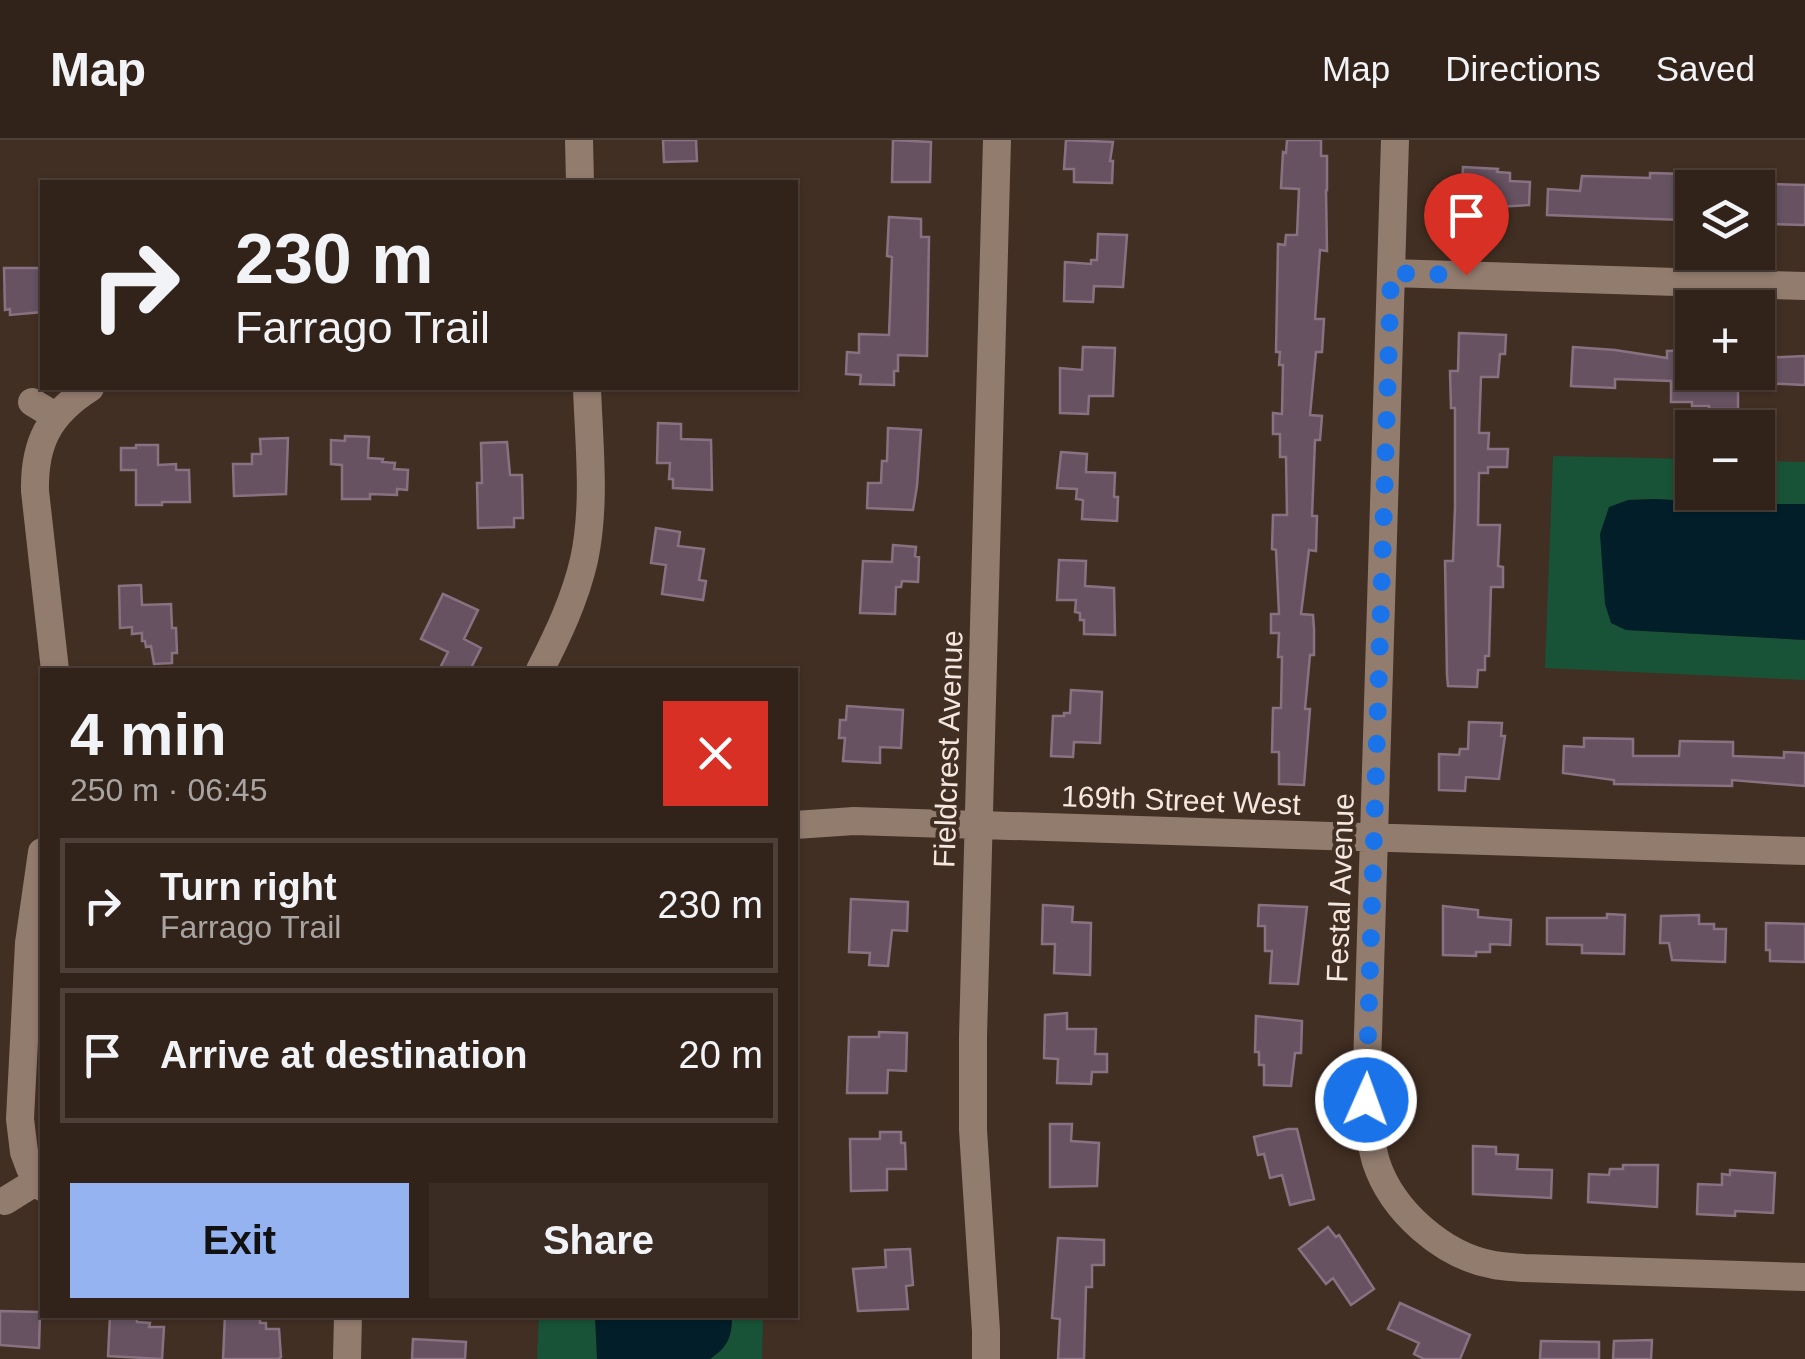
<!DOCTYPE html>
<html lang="en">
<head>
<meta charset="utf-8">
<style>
  :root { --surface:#32231a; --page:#3a2b23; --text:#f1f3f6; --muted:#a8a4a2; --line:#4d4039; --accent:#95b2f1 }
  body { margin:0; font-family:Helvetica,sans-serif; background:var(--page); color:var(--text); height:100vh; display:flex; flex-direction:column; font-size:38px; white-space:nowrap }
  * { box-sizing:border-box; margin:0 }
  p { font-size:32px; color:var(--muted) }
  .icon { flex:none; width:55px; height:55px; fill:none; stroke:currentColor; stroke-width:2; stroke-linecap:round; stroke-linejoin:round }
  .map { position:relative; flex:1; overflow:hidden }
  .drawer { position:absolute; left:40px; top:528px; width:758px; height:650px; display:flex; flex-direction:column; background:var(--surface); border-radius:0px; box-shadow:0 2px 8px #0004,0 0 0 2px var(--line) }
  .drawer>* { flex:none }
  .top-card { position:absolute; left:40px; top:40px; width:758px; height:210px; border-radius:0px; box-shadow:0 2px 8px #0004,0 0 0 2px var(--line); background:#32231a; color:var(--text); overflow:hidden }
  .tools { position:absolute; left:1675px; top:30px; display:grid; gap:20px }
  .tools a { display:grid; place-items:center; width:100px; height:100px; border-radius:0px; background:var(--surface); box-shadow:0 2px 8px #0004,0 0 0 2px var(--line); font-size:50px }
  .pin { position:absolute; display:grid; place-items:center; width:85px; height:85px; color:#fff; margin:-102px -42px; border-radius:50% 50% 50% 0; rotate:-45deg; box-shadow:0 0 10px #0007 }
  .pin .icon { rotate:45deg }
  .me { position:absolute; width:110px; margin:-55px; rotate:2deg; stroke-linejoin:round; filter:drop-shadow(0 0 8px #0008) }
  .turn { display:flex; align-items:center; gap:35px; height:210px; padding:0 30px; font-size:45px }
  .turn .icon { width:130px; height:130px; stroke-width:2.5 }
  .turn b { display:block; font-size:70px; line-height:85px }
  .round { display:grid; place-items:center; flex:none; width:105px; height:105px; border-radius:0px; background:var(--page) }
  .overview { display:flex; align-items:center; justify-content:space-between; height:170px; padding:0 30px }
  h1 { font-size:60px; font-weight:700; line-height:75px }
  .primary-button { display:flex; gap:20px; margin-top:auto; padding:20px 30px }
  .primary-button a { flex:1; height:115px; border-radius:0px; background:var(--accent); color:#111; font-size:40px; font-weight:700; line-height:115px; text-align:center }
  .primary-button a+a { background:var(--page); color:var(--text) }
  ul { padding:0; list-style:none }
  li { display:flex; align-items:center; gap:30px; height:135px; margin:0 20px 15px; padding:0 10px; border:5px solid var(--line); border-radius:0px }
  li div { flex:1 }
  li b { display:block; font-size:38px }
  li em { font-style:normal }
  header { display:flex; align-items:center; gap:60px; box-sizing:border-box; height:140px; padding:0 50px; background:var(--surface); border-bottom:2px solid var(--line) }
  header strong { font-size:48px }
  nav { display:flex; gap:55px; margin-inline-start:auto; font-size:35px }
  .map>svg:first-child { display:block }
  .green { fill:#185337 }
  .water { fill:#011e29 }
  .building { fill:#665261; stroke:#887282; stroke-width:2.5 }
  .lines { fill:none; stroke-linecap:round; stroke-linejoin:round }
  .minor { stroke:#927c6e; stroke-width:28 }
  .route { stroke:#1a73e8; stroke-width:18; stroke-dasharray:0 32.4 }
  .labels { text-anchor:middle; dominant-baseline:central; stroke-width:8; stroke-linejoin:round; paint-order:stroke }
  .street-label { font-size:30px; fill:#f4e7df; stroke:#422f23 }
</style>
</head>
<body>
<header>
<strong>Map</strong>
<nav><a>Map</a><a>Directions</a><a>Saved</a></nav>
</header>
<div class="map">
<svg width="1805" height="1219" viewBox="0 0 1805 1219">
  <rect width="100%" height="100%" fill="#422f23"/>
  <!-- green -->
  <path class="green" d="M1553,316L1692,319V352H1758V321L1805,322V364H1746L1655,359L1628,360L1612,483L1626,490L1805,500V540L1545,528Z
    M539,1175H595L597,1219H537Z
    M732,1175H763L762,1219H710C728,1206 732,1197 732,1175Z"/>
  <!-- water -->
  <path class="water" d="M1655,359L1746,364H1805V500L1626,490L1611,483L1605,464L1600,394L1609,367L1628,360Z
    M595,1175H732C732,1197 728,1207 710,1219H597Z"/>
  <!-- building -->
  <path class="building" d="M663,0H696L697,21L664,22Z
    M893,0L931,2L930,42H892Z
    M1066,0L1113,2L1110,21H1113L1112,43L1074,42V29H1064Z
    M1287,0H1321V16H1327V50H1326L1327,111L1320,110L1315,179H1324L1322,212H1316L1310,275L1322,276L1320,300H1315L1312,376H1317L1316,411L1309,410L1301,474L1313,475L1314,489V515H1310L1305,569H1310L1304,645L1279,644V612H1272L1273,568H1281L1282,517H1278L1279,493H1271V474H1279L1276,410L1272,409L1273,375H1287L1286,317H1280V294H1273V273L1282,274L1283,225H1279L1280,212H1276L1278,104L1285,105L1286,95H1297L1299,49L1281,48L1283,12L1286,13Z
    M1463,27L1498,29L1497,32L1510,33V41L1530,42L1529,65L1496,67L1495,74H1460Z
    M1650,33L1685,34V38H1692V74H1683L1682,80L1547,75L1548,49L1580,51L1582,36L1650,38Z
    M1773,44L1805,45V85L1772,84V79L1758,78V53H1773Z
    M889,77L921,79V97H929L927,216L898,215V231H894V245L860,244L861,235L846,234L847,212L859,213V194L889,195L892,117L887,116Z
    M1098,94L1127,95L1123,147L1094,146L1093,162L1064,161L1065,122L1091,124V120H1097Z
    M4,128H42V172L10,175V169L5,170Z
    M1459,193L1506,195L1505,214H1500L1498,237H1481L1479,293H1489L1488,309H1508L1507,327H1488V333H1479L1478,385H1500L1498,426L1503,427V447H1491L1489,516H1485V530H1478L1477,547L1448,546L1447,535L1445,421H1453L1455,367V268H1451L1450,231H1458Z
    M1083,207L1115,208L1113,256H1089L1088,274L1060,273V228L1082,230Z
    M1573,207L1615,210L1667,218V211L1692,210V232H1738V269H1709V266H1692V262H1671V241L1615,239V248L1571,246Z
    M1805,216V245L1760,243V218Z
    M658,283L681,284V299L711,300L712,350L673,348V339H669L670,323H657Z
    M888,288L921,290L917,346L913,370L867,368L868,343H881L882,321H887Z
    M345,296L369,297L368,318L383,319L382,322L395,323L394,329L408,330L407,350L397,349V355L370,354V359H342V325L331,324V300L345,301Z
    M288,298L286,354L234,356L233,324H252V314H261L260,299Z
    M507,302L510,335H522L523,378H514V387L478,388L477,343H482L481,303Z
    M136,305H158V325L176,324V330H189L190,362H162V365H136V330H121V308H136Z
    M1061,312L1087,314L1086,332L1115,333L1114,357H1118L1117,381L1082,379L1083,360L1076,359L1077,349L1057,348Z
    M656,388L680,392L678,406L704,409L699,440L706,441L703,460L662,454L666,425L651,423Z
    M893,405L916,407L915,416L919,417L918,442L902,441L901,447H896L895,474L860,473L863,421L892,422Z
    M1059,420L1086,421L1085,446L1114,448L1115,495L1084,494V480H1080V473L1075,472L1076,460H1057Z
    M141,445L142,465L171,464L172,488H176L177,513H172V523L154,524L151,506L146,507L145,501H142V493L132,494V487L120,488L119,446Z
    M443,454L478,470L464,499L481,508L470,530H439L448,512L421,499Z
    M1071,550L1102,552L1100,603L1074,602L1073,617L1051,616L1053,576H1064V573H1070Z
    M847,566L903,570L901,608L880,607V623L843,621L845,598H839L840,580H846Z
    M1469,582L1502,583L1501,596H1505L1499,639L1466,637L1465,651L1439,650V614L1459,615L1460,609H1468Z
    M1584,598L1633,599V616H1679L1680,601L1733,602V616L1784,618V612L1805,613V646L1732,640V646L1614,644V640L1563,633L1564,606L1584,607Z
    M851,759L908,762L907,791L892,790L888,826L869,825L870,813L849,812Z
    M1043,765L1073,767L1072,782L1091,783L1090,835L1054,833L1055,804H1042Z
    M1259,765L1307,767L1298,844L1270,843L1272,811H1265V786H1258Z
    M1443,766L1478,770V777L1511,780L1510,805L1490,804V812H1476V816L1443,815Z
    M1607,774L1625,775L1624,814L1582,813V805L1547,804V778H1607Z
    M1699,775V784H1714V789H1726L1725,822L1672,820L1669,803H1660L1661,776Z
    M1766,783L1805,784V822L1770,821V810H1766Z
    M1067,873V889H1096L1095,914H1107V932H1092L1091,944L1057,943L1058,919L1044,918L1045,875Z
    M1256,876L1302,881L1301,913H1295L1291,946L1264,945V925H1259V912H1255Z
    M879,892L907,893L906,931L888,930L887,953H847L849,897H879Z
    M1050,984H1072L1071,1001L1099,1003L1097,1046L1050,1047Z
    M1288,989H1297L1314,1059L1290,1065L1282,1035L1270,1038L1264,1014L1258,1015L1254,997Z
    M880,992H901V1003H905L906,1029H887V1050L851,1051L850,999H880Z
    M1473,1006L1496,1007V1014L1518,1015L1517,1029L1552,1030L1551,1058L1473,1054Z
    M1623,1025H1658L1657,1067L1588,1062L1589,1034L1609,1035L1610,1029H1623Z
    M1730,1030L1775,1033L1773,1073L1735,1071V1076L1697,1074L1698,1044L1722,1045V1034L1730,1035Z
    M1328,1087L1336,1097L1339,1095L1374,1149L1351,1165L1333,1138L1326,1144L1299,1109Z
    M1058,1098L1104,1100V1125H1092V1147H1086L1084,1219H1058L1060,1179L1052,1178Z
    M910,1109L913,1145L906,1146L908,1169L858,1171L853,1129L886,1127L885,1110Z
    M1400,1163L1470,1195L1460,1219H1424L1414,1214L1419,1203L1388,1189Z
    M0,1171L40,1172L39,1208L0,1205Z
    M110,1175H137V1182L150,1183L149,1187H164L162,1219L108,1216Z
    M225,1175H260V1183H266V1189H279L281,1217L278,1219H223Z
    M413,1199L466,1202L465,1219H412Z
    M1652,1200L1651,1219H1613L1614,1201Z
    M1541,1201L1599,1202V1219H1540Z"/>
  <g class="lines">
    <!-- minor -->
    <path class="minor" d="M579,0L580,42
      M1395,0L1366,961C1368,982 1370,1001 1376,1022C1392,1071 1443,1116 1494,1125C1504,1127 1514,1127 1524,1128L1805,1137
      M1391,133L1805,146
      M32,262L55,276
      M55,530L35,351C34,303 49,274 90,248
      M540,530C558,495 575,459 584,420C596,364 589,305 587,248
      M795,685L854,681L1805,711
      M42,712L29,803L20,979L24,1012L30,1028L42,1047
      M5,1061L37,1041
      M347,1219L348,1175
      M986,1219V1191L973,990V896L997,0"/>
  </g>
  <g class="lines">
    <!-- route -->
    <path class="route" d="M1366,960L1391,133L1466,135"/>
  </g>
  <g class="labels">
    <!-- street labels -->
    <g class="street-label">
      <text transform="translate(948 609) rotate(-88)">Fieldcrest Avenue</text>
      <text transform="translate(1181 660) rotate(2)">169th Street West</text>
      <text transform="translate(1340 748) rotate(-88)">Festal Avenue</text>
    </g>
  </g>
</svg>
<div class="tools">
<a><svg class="icon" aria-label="layers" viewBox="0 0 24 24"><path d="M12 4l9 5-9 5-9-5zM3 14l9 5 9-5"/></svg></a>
<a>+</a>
<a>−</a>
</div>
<div class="pin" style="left:1466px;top:135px;background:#d93025"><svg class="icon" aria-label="arrive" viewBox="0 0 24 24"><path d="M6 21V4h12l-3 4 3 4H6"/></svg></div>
<svg class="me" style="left:1366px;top:960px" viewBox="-20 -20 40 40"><circle r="17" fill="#1a73e8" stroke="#fff" stroke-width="3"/><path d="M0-11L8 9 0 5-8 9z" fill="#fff"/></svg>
<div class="top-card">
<div class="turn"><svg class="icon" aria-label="right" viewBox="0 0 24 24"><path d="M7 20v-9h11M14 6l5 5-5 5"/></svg><div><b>230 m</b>Farrago Trail</div></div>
</div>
<section class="drawer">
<div class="overview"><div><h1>4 min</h1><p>250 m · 06:45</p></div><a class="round" style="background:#d93025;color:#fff"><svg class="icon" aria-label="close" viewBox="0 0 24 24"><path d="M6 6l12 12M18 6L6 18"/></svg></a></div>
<ul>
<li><svg class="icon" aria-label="right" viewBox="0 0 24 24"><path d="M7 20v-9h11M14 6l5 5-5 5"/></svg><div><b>Turn right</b><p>Farrago Trail</p></div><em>230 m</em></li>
<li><svg class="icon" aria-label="arrive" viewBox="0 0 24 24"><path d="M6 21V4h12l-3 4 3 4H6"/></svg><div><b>Arrive at destination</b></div><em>20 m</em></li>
</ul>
<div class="primary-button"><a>Exit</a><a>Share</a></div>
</section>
</div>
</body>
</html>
